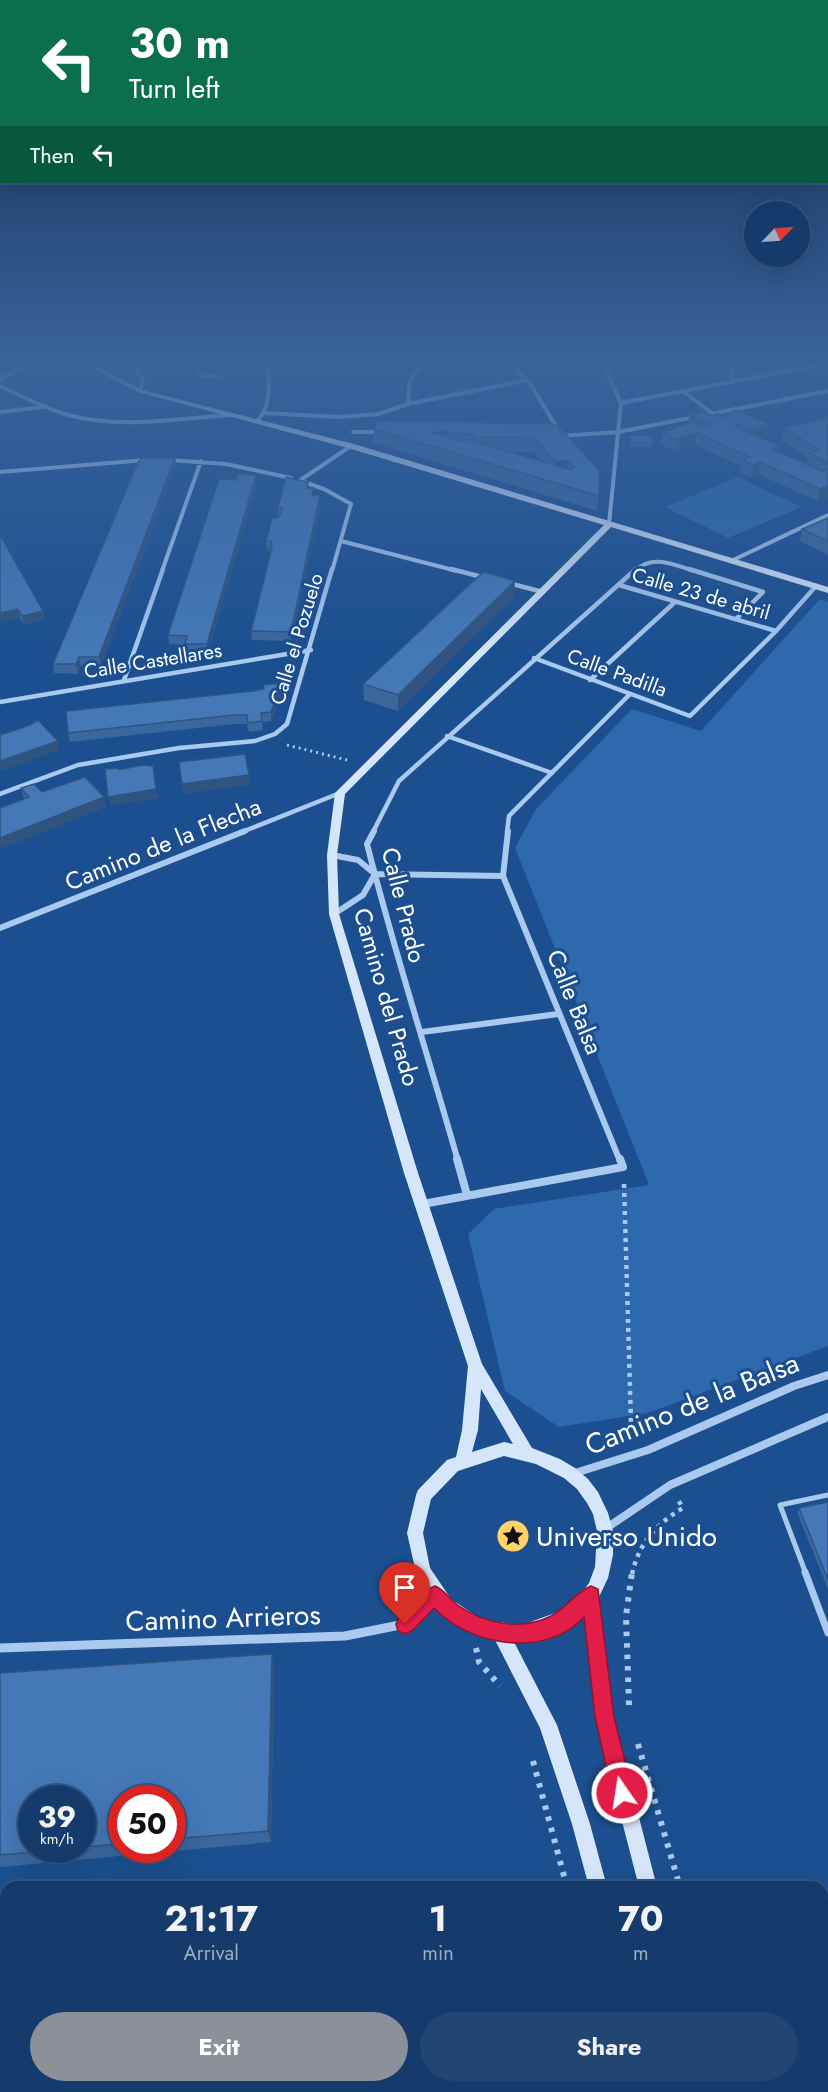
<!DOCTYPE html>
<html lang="en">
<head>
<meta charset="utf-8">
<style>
  :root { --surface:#143b6b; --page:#214673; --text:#f1f3f6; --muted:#9dadc1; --line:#33557e; --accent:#8c9099 }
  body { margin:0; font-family:Jost,sans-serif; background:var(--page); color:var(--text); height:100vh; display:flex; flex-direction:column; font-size:22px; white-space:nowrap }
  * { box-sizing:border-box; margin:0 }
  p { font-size:20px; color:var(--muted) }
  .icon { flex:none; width:33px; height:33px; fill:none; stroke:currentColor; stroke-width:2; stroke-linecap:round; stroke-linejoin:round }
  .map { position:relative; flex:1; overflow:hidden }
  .drawer { position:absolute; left:0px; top:1881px; width:828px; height:212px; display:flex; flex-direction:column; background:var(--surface); border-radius:18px 18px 0 0; box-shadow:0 6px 24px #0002,0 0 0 2px var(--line) }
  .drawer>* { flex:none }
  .guide { position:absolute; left:0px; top:0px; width:828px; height:183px; box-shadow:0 6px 24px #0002,0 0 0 2px var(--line); background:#0b6e4f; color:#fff; overflow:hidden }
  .needle { width:39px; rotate:65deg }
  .tools { position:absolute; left:744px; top:201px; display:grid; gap:12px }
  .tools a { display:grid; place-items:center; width:66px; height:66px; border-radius:50%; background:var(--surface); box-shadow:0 6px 24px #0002,0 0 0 2px var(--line); font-size:30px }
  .speed { position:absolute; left:18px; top:1785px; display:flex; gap:12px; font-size:30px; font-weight:700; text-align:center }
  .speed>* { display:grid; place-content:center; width:78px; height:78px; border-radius:50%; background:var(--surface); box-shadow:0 6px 24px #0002,0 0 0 2px var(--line); line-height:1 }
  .speed small { font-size:15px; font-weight:400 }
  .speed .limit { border:9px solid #d22; background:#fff; color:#111 }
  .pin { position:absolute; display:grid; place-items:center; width:51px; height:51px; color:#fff; margin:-62px -26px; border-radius:50% 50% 50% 0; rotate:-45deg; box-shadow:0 0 6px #0007 }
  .pin .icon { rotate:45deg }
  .me { position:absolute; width:66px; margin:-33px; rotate:347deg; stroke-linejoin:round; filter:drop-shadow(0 0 4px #0008) }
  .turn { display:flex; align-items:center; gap:21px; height:126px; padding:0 30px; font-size:27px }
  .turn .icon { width:78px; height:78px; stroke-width:2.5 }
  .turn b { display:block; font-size:42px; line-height:51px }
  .then { display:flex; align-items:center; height:57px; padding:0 30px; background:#0003; gap:12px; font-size:22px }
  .eta { display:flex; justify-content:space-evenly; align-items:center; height:102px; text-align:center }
  .eta b { font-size:36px; font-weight:700; line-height:42px }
  .action { display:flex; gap:12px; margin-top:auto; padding:12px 30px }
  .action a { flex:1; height:69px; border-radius:36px; background:var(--accent); color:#fff; font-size:24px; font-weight:700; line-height:69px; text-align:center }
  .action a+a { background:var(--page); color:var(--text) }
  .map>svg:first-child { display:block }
  .green { fill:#2e69ad }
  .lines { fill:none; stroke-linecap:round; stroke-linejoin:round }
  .path-far2 { stroke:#a9c9ee; stroke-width:3; stroke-dasharray:2 4; stroke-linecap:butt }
  .path-far1 { stroke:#a9c9ee; stroke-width:4.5; stroke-dasharray:4 5; stroke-linecap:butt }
  .path { stroke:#a9c9ee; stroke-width:6; stroke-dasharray:4.5 7; stroke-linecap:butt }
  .lane-far1 { stroke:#a9c9ee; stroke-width:5 }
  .lane { stroke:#a9c9ee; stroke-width:7 }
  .street-far4 { stroke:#a9c9ee; stroke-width:4 }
  .street-far3 { stroke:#a9c9ee; stroke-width:4.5 }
  .street-far2 { stroke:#a9c9ee; stroke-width:6 }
  .street-far1 { stroke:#a9c9ee; stroke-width:8 }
  .street { stroke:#a9c9ee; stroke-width:9 }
  .secondary { fill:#d6e6fa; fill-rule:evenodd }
  .wall { fill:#3a679d; fill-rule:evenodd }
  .shaded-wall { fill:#305480 }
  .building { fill:#4478b7; stroke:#305480; stroke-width:1.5; fill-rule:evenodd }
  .route { fill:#e11d48; stroke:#92132f; stroke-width:1.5 }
  .labels { text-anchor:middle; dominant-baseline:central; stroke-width:6; stroke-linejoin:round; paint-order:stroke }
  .far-street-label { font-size:20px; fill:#fff; stroke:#1b4f8f }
  .street-label { font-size:24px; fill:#fff; stroke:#1b4f8f }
  .near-street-label { font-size:28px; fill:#fff; stroke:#1b4f8f }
  .near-poi-label { font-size:28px; fill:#fff; stroke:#1b4f8f; text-anchor:start }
</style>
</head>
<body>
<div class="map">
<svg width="828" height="2092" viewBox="0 0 828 2092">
  <rect width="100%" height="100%" fill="#1b4f8f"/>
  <!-- green -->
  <path class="green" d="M738,477L801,507L728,538L665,507Z
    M820,599L828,602V1346L648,1413L559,1427L505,1391L468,1234L494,1209L649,1185L515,848L536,809L632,709L701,731Z"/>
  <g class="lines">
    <!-- path-far2 -->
    <path class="path-far2" d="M287,745L347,760"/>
    <!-- path-far1 -->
    <path class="path-far1" d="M624,1184L631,1423L639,1435
      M632,1574C639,1543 656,1524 683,1508L678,1500"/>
    <!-- path -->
    <path class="path" d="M476,1648L479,1662L500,1686
      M629,1705L626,1616L632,1572
      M638,1744L680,1887
      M533,1761L567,1887
      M616,2086L618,2092
      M736,2086L737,2092"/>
    <!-- lane-far1 -->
    <path class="lane-far1" d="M806,1574L780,1505L828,1495"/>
    <!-- lane -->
    <path class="lane" d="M805,1572L828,1633"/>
    <!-- street-far4 -->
    <path class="street-far4" d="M133,362L143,381L140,391
      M192,362L202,376L221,377
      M506,362L528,380L560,433
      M602,362L621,403L609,524
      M606,369L637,362
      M0,379L34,362
      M731,383L733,362
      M0,386C22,396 44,408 68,415C120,429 176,419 229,415
      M684,392L713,414
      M621,403L828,363
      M408,404C408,384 409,374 426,362
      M0,412L43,407
      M265,413L339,417L378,414L408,404L528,380
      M257,421C271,407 270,381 267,362
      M353,432H382
      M560,436L618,432L828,391
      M168,460L226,464L291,478
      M0,472L146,460
      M299,481L351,446
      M301,481L324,489L351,504L332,571
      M341,541L457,571
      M731,561L828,515
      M162,571L201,461
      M634,571C653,554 672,564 694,571"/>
    <!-- street-far3 -->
    <path class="street-far3" d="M451,569L486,578
      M689,569L763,592L736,619
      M508,583L543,592
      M619,585L776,631
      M534,658L690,716L776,631L816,586
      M124,680L163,569
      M590,680L675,602
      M0,702L311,650
      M447,736L552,773
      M0,794L78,765L179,748L255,741L275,734L287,724L332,569
      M242,832L340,793
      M373,832L399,781L636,569
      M507,832L509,816L629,695"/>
    <!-- street-far2 -->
    <path class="street-far2" d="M374,831L367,844C394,951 428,1055 458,1161
      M508,831L503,876L620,1161
      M332,855L358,860L375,874L363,895L334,914
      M375,874L503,876
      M0,928L245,831
      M422,1032L558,1014"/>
    <!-- street-far1 -->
    <path class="street-far1" d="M457,1159L467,1195
      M423,1204L623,1167L620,1159
      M572,1474L648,1450L794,1386L828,1375
      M605,1529L670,1485L828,1417"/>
    <!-- street -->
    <path class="street" d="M0,1648L345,1636L405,1624L435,1595"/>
    <!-- secondary -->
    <path class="secondary" d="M81,362H89L142,390L354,444L828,587V593L611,527L345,794L337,855L339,914L418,1173L482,1364L532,1448L560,1459L575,1468L588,1479L598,1492L608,1513L613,1531V1555L608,1578L599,1597L613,1717L657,1887H639L595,1717L585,1615L577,1621L522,1641L513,1640L557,1725L590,1824L607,1887H589L572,1824L540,1728L494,1638L473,1634L439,1611L417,1577L407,1533L416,1495L418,1490L447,1460L456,1457L462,1430L468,1366L404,1173L329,914L327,855L335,793L604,525L348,448L138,392ZM481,1389L513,1444L504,1442L472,1452L478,1430ZM504,1456L536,1464L564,1478L577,1489L587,1503L593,1514L597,1531L595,1567L589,1583L582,1593L566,1609L522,1625L482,1620L451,1599L430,1568L423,1533L431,1499L458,1471Z
      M635,2086H655L656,2092H636Z
      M693,2086H713L715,2092H695Z"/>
  </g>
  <!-- wall -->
  <path class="wall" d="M727,414L768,436L761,439L778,452L807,465L808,457L781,440L783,428L828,419V498L817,501L758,474L751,477L740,472L741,466L695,445L676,452L660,444L662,433L688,423L689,415L712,416L726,418Z
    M552,424L599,496L597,511L374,443V429ZM510,452H533L541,461Z
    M630,435L652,443V447H630Z
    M175,458L176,466L101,666H81L78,674L54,673L53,664Z
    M257,483L208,653H186L185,645L169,644L168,635Z
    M309,488L314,495H320L321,503L291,641L252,640L251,631L270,555V550H267L266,541L279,516H278V507Z
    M828,518V555L800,541L802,529Z
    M0,535L45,620L24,625L20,618Z
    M514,597L398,711L364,700L363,684Z
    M283,683V692L271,721L262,722L263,730L249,732L247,724H235L70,742L68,733L253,691L263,689V685Z
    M21,788L42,792L104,797L106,807L24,798Z
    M828,1502V1589L797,1512L799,1508Z
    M274,1668L271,1842L0,1867V1673ZM82,1798V1850H32ZM122,1798H172V1850H122Z"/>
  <!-- shaded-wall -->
  <path class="shaded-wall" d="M0,362H11L7,372L0,375Z
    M770,424L768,436L752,442L754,431Z
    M447,431L446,445L432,433Z
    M697,433L695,445L676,452L678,440Z
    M779,446L777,458L772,449Z
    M175,458L176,466L101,666L99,657Z
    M568,460L566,475L555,477L556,462Z
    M760,462L758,474L751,477L753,465Z
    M256,475L257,483L208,653L207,644Z
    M828,486V498L817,501L820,489Z
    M320,495L321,503L291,641V632Z
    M515,581L514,597L398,711V695Z
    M18,609L20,618L0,622V613Z
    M43,611L45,620L24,625L22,616Z
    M79,657L81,666L78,674L76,664Z
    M283,683V692L271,721V712Z
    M58,741L60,750L0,771V761Z
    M249,775L250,785L183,794L182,784Z
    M156,789L158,798L110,806L108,797Z
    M104,797L106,807L0,849V838Z
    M272,1654L274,1668L271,1842L268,1831Z"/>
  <!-- building -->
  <path class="building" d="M736,410L770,424L754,431L739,424L734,426L779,446L772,449L822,471L828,469V486L820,489L760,462L753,465L742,460L750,457L697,433L678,440L662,433L693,421L704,426L709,424L689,415L704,412L712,416L717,414L727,419V414Z
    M827,418L828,419V463L809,453L819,450L783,428Z
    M378,421L552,424L558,426L599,470V496L374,429ZM447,431L446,433L473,434V437L534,438L556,462L568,460L574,467L571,470L466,439L463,441L432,433Z
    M630,435L652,436V443L631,442Z
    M142,458H175L99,657H79L76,664H53L138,462Z
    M237,474L256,475L207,644H185L187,636L168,635L219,479L236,480Z
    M286,477L308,482L307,488H314L312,495H320L291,632L251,631L272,548H270L272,541H266L272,518H278L281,512L282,507H278Z
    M828,518V541L802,529Z
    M0,535L43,611L22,616L18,609L0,613Z
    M483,572L515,581L398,695L363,684Z
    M283,683L271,712L261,713L262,721L248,723L247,715H234L68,733L66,711L253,691L264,689L263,685Z
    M38,720L58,741L0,761V735L30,725Z
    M245,754L249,775L182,784L179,762Z
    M142,765L153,766L156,789L108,797L105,769L118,768L119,770Z
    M85,777L104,797L0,838V808L29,797L21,788L34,784L42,792Z
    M828,1502V1580L799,1508Z
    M272,1654L268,1831L172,1839V1798H122V1844L82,1847V1798H32V1850H57L0,1855V1673Z"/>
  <!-- sky -->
  <linearGradient id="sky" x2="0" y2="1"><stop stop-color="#0f2b4f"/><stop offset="0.55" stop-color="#39639b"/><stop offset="1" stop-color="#39639b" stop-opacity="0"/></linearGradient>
  <rect width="828" height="655" fill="url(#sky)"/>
  <!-- route -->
  <path class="route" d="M435,1586C445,1590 450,1600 459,1606C485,1624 522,1631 551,1616C566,1608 576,1592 591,1586L598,1589L614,1717L633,1793L630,1800L622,1803L615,1800L612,1793L595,1717L584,1617C546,1659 470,1646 434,1608L412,1631L405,1634L398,1631L396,1624C401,1611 421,1591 435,1586Z"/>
  <!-- icons -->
  <defs>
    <symbol id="sight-disc" viewBox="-11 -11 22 22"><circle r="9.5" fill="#ffd166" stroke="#1b4f8f"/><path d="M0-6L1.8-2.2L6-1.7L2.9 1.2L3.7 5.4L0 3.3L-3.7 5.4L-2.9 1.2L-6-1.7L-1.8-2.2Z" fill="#111"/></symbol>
  </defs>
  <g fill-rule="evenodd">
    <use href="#sight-disc" x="494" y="1517" width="38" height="38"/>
  </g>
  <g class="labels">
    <!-- far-street labels -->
    <g class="far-street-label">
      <text transform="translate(701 594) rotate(16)">Calle 23 de abril</text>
      <text transform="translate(297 639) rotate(-73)">Calle el Pozuelo</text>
      <text transform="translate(153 661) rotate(-9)">Calle Castellares</text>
      <text transform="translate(617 673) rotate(20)">Calle Padilla</text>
    </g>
    <!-- street labels -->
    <g class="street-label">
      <text transform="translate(163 844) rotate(-22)">Camino de la Flecha</text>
      <text transform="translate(404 905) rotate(76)">Calle Prado</text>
      <text transform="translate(387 997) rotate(74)">Camino del Prado</text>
      <text transform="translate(575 1002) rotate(68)">Calle Balsa</text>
    </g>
    <!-- near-street labels -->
    <g class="near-street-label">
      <text transform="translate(692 1404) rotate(-22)">Camino de la Balsa</text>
      <text transform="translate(223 1618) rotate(-2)">Camino Arrieros</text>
    </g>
    <!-- near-poi labels -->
    <g class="near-poi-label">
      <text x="536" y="1536">Universo Unido</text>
    </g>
  </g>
</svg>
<div class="tools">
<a><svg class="needle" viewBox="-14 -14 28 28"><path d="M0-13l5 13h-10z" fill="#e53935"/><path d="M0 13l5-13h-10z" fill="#9dadc1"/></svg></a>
</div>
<div class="speed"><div>39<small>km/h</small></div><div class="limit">50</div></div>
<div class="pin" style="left:405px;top:1624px;background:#d93025"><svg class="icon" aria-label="arrive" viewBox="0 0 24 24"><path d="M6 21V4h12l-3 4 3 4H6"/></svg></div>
<svg class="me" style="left:622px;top:1793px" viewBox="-20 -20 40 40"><circle r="17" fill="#e11d48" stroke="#fff" stroke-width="3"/><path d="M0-11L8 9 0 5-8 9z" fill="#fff"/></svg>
<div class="guide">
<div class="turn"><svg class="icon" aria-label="left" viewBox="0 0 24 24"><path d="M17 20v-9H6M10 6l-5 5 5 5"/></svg><div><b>30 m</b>Turn left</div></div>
<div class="then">Then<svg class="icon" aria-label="left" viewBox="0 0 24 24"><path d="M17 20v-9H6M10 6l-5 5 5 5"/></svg></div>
</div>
<section class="drawer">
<div class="eta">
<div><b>21:17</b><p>Arrival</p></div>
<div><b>1</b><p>min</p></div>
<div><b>70</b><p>m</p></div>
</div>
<div class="action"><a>Exit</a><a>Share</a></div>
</section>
</div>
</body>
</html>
